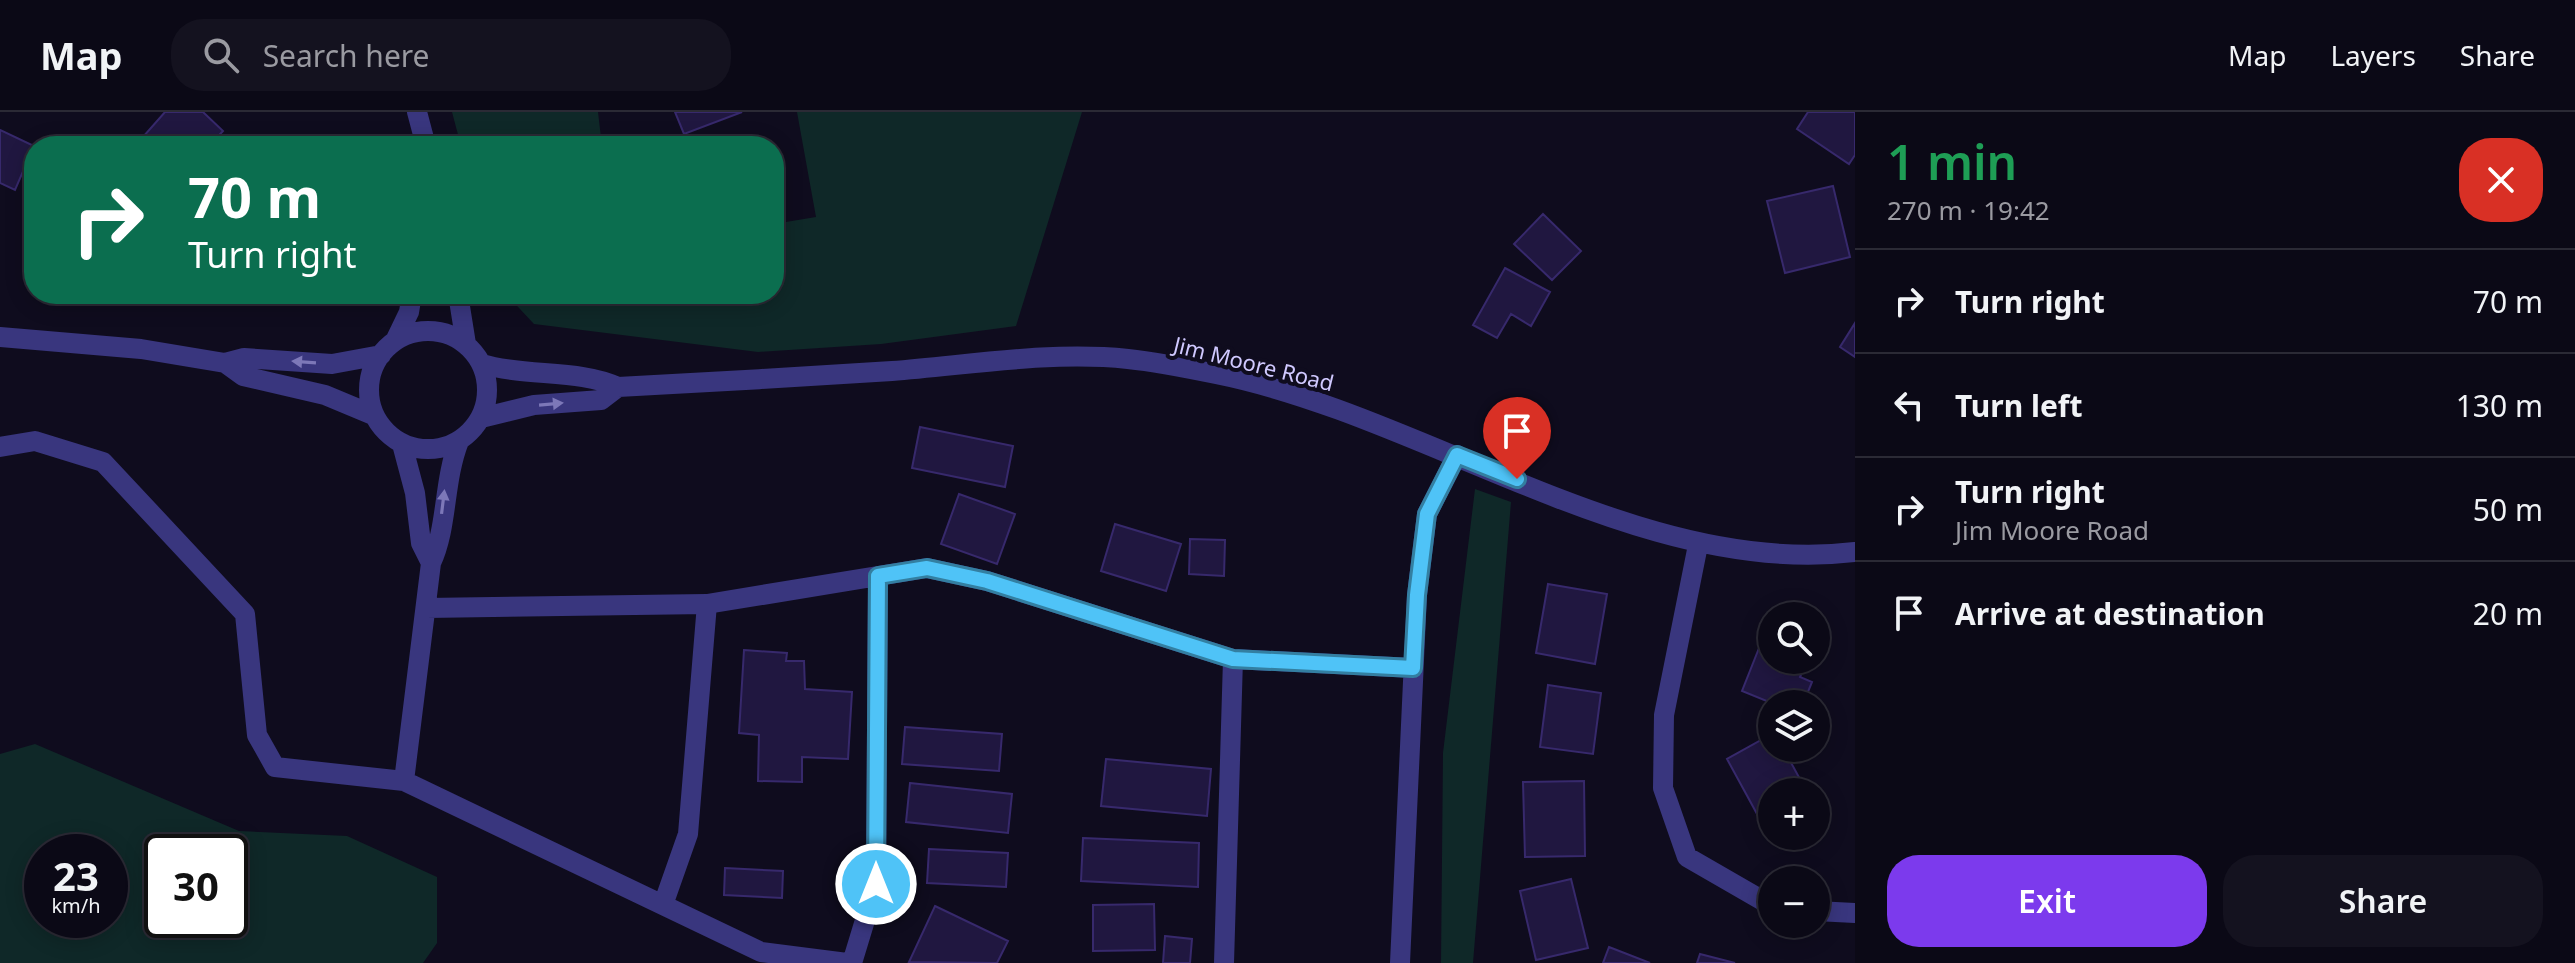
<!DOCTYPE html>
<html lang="en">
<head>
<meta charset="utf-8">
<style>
  :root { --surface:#0b0916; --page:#14121f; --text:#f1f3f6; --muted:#9a9aa1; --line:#2b2a35; --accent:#7c3aed }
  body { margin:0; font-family:"Noto Sans",sans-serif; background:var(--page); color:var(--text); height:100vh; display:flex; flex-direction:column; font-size:30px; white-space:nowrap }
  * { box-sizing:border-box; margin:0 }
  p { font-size:26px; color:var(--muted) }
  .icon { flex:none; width:44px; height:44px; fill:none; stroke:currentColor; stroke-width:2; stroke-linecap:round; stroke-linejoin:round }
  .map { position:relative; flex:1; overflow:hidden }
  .details { display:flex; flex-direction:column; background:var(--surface); width:720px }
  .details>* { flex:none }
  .banner { position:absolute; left:24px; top:24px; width:760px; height:168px; border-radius:32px; box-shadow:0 4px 20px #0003,0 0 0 2px var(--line); background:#0b6e4f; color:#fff; overflow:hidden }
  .fabs { position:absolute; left:1758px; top:490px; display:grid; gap:16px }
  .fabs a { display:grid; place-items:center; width:72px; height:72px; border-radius:50%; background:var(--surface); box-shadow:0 4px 20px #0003,0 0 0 2px var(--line); font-size:40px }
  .speed { position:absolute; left:24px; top:722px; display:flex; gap:16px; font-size:40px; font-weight:700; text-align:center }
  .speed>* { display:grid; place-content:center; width:104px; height:104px; border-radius:50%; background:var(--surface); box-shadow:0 4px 20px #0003,0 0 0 2px var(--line); line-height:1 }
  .speed small { font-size:20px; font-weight:400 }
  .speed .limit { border:4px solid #111; border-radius:12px; background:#fff; color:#111 }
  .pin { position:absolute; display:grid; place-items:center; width:68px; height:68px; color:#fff; margin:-82px -34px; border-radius:50% 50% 50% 0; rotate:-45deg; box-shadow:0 0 8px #0007 }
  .pin .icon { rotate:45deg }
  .me { position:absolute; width:88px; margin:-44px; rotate:0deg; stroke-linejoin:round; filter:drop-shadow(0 0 6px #0008) }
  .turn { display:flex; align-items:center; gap:28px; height:168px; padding:0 32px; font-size:36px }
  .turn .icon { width:104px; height:104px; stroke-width:2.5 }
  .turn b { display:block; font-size:56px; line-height:68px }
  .round { display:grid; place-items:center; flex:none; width:84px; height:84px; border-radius:32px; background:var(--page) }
  .summary { display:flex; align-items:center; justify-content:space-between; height:136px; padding:0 32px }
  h1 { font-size:48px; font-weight:600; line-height:60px; color:#1e9e55 }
  .primary-button { display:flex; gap:16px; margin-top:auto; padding:16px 32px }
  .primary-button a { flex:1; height:92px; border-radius:32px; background:var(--accent); color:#fff; font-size:32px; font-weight:600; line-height:92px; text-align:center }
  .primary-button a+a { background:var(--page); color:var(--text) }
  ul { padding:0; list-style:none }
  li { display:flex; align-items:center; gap:24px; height:104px; padding:0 32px; border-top:2px solid var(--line) }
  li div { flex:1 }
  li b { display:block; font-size:30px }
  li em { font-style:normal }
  header { display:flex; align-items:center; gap:48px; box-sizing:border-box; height:112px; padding:0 40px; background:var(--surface); border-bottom:2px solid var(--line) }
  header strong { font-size:38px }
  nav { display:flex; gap:44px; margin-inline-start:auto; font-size:28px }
  .search { width:560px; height:72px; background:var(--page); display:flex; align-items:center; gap:20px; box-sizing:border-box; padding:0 28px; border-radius:32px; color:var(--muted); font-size:30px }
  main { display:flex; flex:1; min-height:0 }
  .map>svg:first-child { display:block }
  .green { fill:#0f2828; fill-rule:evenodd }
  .building { fill:#201740; stroke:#37296c; stroke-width:2 }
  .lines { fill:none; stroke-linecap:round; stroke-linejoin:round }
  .minor { stroke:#39367e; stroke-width:20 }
  .oneway { fill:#7d78b8 }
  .route-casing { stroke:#337fa1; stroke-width:20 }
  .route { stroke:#4fc3f7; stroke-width:14 }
  .labels { text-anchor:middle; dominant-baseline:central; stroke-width:8; stroke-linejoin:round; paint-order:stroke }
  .street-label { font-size:22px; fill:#d0c9ff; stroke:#0f0c1e }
</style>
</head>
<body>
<header>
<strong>Map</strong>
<div class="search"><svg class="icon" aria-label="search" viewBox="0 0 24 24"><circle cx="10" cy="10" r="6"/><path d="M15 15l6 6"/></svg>Search here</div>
<nav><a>Map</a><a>Layers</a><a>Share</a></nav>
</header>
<main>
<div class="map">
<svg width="1855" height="851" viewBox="0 0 1855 851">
  <rect width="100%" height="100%" fill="#0f0c1e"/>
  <!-- green -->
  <path class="green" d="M452,0H598L602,34H461Z
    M797,0H1082L1016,214L881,232L758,240L534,212L506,182H774V112L816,105Z
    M1475,377L1511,390L1473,851H1441L1443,641Z
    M35,632L239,719L347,724L437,765V831L423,851H0V642ZM110,740V808H42V740ZM230,740V808H162V740Z"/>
  <!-- building -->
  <path class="building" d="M165,0H203L223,19L209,34H135Z
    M675,0H742L684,22Z
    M1808,0H1855V43L1849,52L1797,17Z
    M0,18L34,34L15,78L0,71Z
    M1833,74L1850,145L1785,161L1767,89Z
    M1543,102L1581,139L1552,168L1514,132Z
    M1505,156L1550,180L1531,214L1511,202L1497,226L1473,213Z
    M1855,211V245L1840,235Z
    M920,315L1013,334L1005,375L912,356Z
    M959,382L1015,402L997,452L941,432Z
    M1115,412L1181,432L1166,479L1101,459Z
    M1190,427L1225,428L1224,464L1189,462Z
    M1548,472L1607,482L1595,552L1536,541Z
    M1767,516L1772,518V548H1807L1800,565L1812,570L1803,592H1774L1742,579Z
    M744,538L787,541L786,549H804L805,577L852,580L848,647L802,645V670L758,669L759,623L739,621Z
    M1548,573L1601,581L1593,642L1540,635Z
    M905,615L1002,622L999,659L902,652Z
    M1772,622V636H1783L1807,680H1772V705L1762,711L1727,647Z
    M1106,647L1211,657L1207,704L1101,694Z
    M1584,669L1585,744L1525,745L1523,670Z
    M910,671L1012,682L1008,721L906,710Z
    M1083,726L1199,731L1198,775L1081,769Z
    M929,737L1008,741L1006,775L927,771Z
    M725,756L783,759L782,786L724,783Z
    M1571,767L1588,836L1536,848L1520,779Z
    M1154,792L1155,838L1093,839V793Z
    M935,794L1008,829L997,851L909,850Z
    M1165,824L1192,827L1190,851H1163Z
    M1609,835L1650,851H1603Z
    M1700,842L1735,851H1697Z"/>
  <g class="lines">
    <!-- minor -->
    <path class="minor" d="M417,0L426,34
      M458,182L466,232
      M369 278a59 59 0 1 1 118 0a59 59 0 1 1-118 0Z
      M0,225L141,237L225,251L243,264L325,283L373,303
      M396,227L409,200L412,182
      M225,251L244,246L332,252L381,243
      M482,252C526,265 580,257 618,275C709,270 801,265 892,259C970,253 1049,239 1128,247C1157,250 1187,256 1216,262C1426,304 1639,466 1855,440
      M481,306L534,293L601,288L618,275
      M402,332L415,381L421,431L431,451
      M0,335L35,329L103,350L245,502L257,623L275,655L404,669L761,840L847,851
      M1698,433L1664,603L1663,676L1687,745L1772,794
      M426,496L707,492L927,456L987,469L1233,547L1413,556
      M404,669L431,451C448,415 443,370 459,329
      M663,793L688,722L707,492
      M1816,799L1855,801
      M852,851L876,772L878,464
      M1224,851L1233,547
      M1400,851L1417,483L1427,402L1457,343"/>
  </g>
  <!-- one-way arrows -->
  <defs><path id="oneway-solid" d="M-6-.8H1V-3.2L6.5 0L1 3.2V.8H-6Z" transform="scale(2)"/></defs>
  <g class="oneway">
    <use href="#oneway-solid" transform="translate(304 250) rotate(-176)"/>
    <use href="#oneway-solid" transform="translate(551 292) rotate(-5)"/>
    <use href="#oneway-solid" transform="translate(443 390) rotate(-83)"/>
  </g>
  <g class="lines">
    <defs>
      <path id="route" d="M876,772L878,464L927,456L987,469L1233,547L1413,556L1417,483L1427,402L1457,343L1517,367"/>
    </defs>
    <!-- route casing -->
    <use href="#route" class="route-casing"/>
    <!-- route -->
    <use href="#route" class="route"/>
  </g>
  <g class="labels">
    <!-- street labels -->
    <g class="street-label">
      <text transform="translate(1254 251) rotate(14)">Jim Moore Road</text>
    </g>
  </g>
</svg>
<div class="fabs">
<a><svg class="icon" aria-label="search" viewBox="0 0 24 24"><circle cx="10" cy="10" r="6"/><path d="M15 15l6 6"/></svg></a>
<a><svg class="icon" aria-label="layers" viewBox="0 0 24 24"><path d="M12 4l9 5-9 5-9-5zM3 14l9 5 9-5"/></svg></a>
<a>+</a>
<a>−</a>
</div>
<div class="speed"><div>23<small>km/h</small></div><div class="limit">30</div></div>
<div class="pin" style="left:1517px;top:367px;background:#d93025"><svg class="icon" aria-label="arrive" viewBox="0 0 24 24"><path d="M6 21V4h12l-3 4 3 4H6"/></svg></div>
<svg class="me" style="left:876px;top:772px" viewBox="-20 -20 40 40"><circle r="17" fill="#4fc3f7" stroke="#fff" stroke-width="3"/><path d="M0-11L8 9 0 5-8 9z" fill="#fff"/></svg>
<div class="banner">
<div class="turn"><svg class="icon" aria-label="right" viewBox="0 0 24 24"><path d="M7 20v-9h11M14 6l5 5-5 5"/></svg><div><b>70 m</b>Turn right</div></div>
</div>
</div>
<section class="details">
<div class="summary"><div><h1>1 min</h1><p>270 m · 19:42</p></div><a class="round" style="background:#d93025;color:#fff"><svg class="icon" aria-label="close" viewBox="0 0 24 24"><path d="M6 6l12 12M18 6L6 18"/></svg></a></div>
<ul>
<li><svg class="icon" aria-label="right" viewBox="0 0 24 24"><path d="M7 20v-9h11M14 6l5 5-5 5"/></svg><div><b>Turn right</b></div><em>70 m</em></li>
<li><svg class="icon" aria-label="left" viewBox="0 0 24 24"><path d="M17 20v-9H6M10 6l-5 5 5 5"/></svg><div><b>Turn left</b></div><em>130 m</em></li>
<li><svg class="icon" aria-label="right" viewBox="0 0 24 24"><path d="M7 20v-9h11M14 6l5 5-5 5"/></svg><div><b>Turn right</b><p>Jim Moore Road</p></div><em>50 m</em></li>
<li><svg class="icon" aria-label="arrive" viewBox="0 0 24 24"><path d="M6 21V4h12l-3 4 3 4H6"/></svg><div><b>Arrive at destination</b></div><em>20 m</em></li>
</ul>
<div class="primary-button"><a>Exit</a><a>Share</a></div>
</section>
</main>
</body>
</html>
